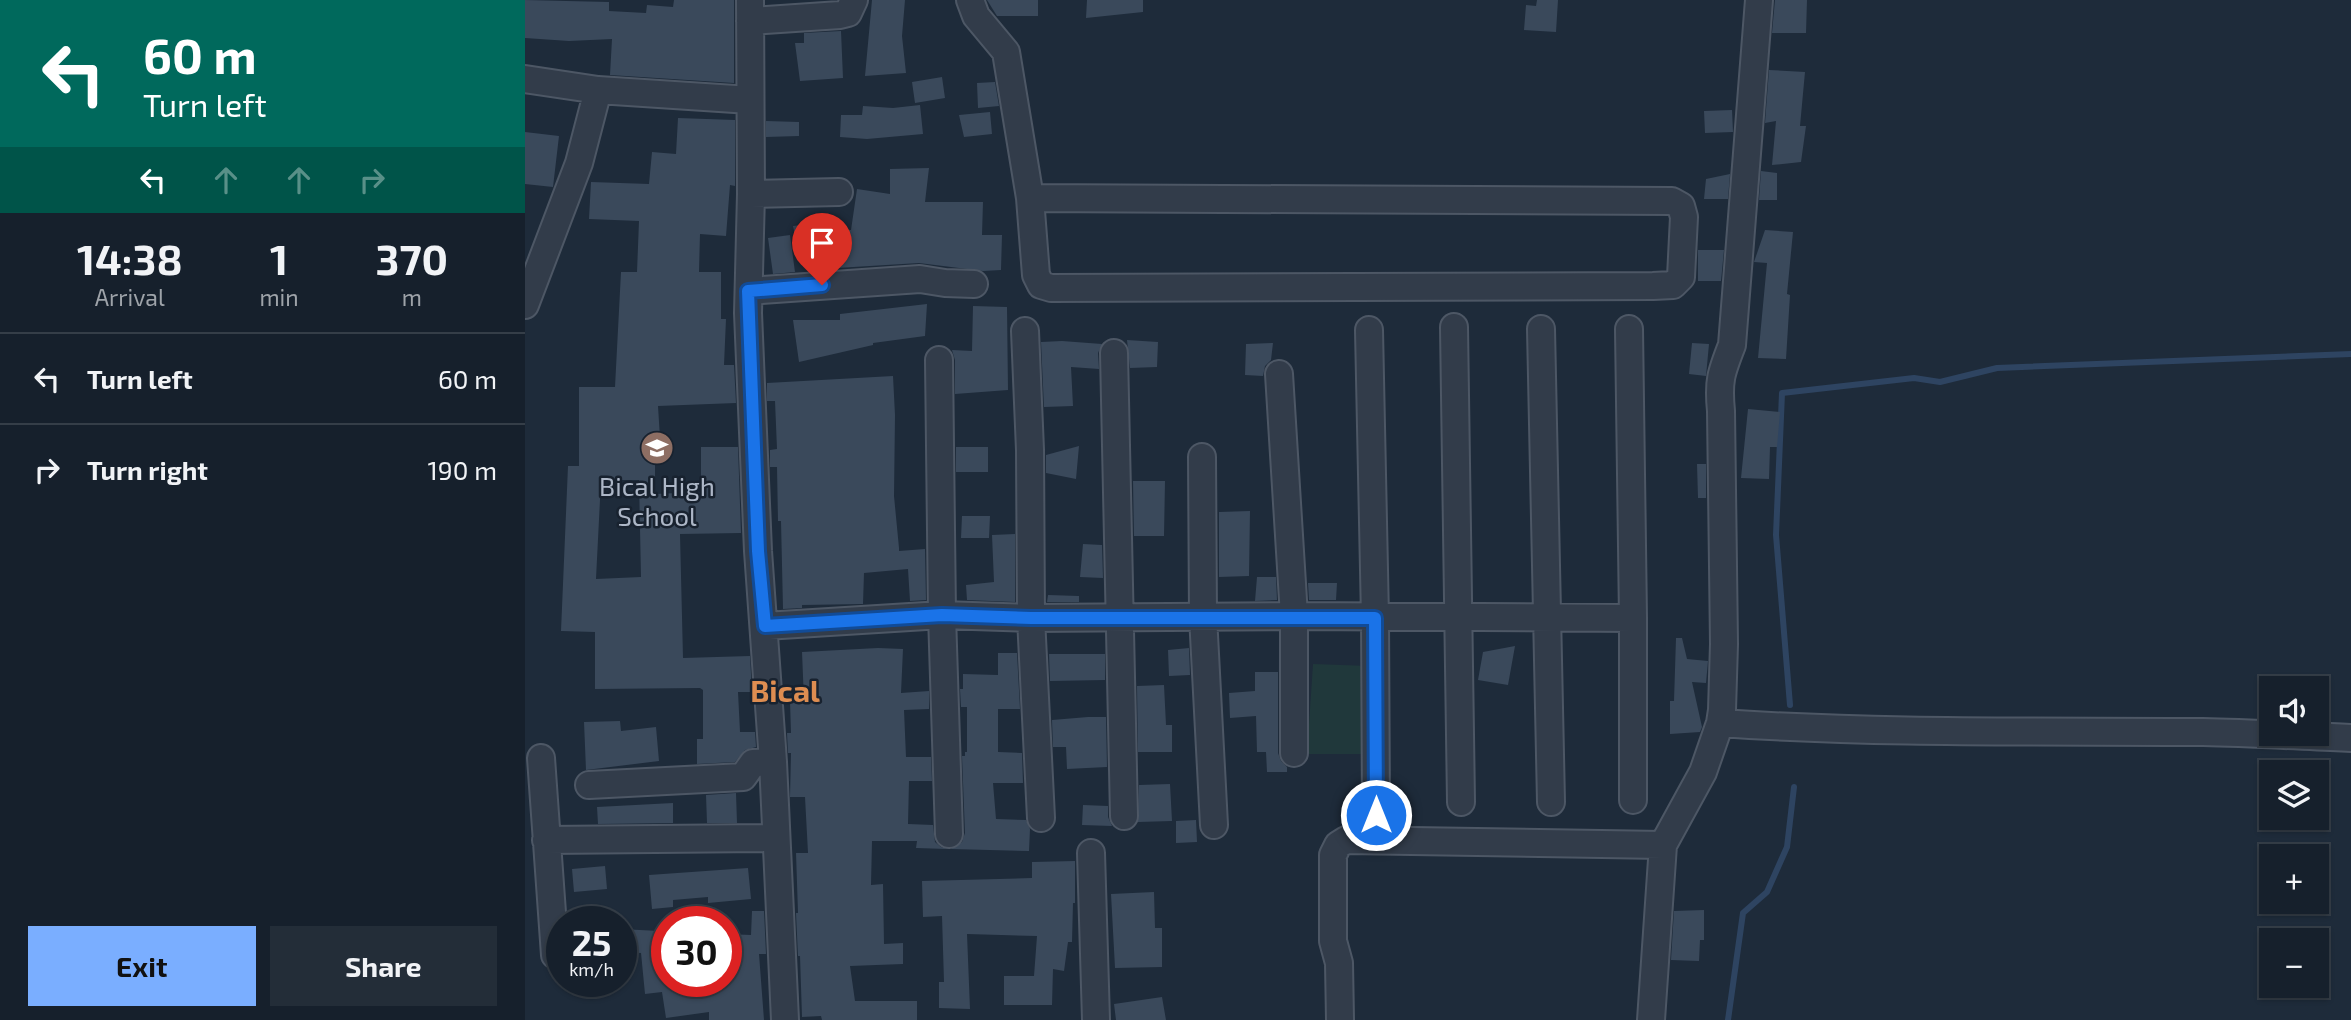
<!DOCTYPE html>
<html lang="en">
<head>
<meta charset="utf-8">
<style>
  :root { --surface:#16202c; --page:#232d38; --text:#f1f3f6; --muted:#9ea3a9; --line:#353e48; --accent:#7aaeff }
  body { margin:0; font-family:"Exo 2",sans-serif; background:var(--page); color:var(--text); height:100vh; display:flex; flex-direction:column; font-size:26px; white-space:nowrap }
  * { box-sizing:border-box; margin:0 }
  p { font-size:23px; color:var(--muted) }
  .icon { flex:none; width:38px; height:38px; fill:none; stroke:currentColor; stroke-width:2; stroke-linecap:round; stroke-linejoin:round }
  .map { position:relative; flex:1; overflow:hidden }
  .details { display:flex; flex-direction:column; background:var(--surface); width:525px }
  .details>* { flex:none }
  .hud { background:#00695c; color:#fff; overflow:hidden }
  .controls { position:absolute; left:1734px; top:676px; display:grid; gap:14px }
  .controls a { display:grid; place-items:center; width:70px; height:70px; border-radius:0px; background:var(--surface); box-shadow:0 2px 5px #0004,0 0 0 2px var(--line); font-size:35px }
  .speed { position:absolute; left:21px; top:906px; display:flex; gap:14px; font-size:35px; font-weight:700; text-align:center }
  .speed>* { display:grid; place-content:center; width:91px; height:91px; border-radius:50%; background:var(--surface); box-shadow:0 2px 5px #0004,0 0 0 2px var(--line); line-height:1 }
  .speed small { font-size:18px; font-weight:400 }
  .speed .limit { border:10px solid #d22; background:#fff; color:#111 }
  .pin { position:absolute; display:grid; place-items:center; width:60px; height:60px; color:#fff; margin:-72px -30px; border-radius:50% 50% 50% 0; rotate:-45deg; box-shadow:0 0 7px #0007 }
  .pin .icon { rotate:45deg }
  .me { position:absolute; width:77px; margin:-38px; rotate:0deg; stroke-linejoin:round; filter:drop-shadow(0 0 5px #0008) }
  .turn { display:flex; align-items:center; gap:24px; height:147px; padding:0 28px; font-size:32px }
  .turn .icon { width:91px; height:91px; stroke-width:2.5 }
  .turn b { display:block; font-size:49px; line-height:60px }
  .lanes { display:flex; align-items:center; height:66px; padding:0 28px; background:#0003; justify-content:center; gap:35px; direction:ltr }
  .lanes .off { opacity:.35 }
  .eta { display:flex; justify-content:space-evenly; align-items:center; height:119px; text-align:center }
  .eta b { font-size:42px; font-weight:700; line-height:49px }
  .action { display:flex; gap:14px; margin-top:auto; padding:14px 28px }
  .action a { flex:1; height:80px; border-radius:0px; background:var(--accent); color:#111; font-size:28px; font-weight:700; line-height:80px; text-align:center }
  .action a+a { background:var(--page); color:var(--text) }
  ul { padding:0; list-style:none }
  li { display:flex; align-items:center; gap:21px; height:91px; padding:0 28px; border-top:2px solid var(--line) }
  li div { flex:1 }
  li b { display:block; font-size:26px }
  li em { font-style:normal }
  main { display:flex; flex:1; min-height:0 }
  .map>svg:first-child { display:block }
  .green { fill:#20383b }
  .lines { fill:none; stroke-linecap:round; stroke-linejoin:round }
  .stream { stroke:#2e4461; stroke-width:6 }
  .building { fill:#3a495b; fill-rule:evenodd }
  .minor-casing { stroke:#4d5765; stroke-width:30 }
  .minor { stroke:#323c4a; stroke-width:26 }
  .route-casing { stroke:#114b97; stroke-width:18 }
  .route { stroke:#1a73e8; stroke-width:12 }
  .labels { text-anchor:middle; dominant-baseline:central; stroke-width:5; stroke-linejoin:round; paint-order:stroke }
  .poi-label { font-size:26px; fill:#adb7c7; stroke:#18222f }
  .quarter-label { font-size:30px; font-weight:bold; fill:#de8d51; stroke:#18222f }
</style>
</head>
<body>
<main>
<section class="details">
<div class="hud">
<div class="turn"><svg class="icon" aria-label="left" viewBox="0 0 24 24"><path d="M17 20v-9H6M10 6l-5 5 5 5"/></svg><div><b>60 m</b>Turn left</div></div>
<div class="lanes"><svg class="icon" aria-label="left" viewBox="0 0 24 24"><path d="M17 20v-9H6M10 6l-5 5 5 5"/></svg><svg class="icon off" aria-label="ahead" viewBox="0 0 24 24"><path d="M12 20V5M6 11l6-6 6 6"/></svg><svg class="icon off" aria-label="ahead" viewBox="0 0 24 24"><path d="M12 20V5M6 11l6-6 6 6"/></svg><svg class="icon off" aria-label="right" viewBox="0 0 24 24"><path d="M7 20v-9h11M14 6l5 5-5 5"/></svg></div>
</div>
<div class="eta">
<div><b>14:38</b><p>Arrival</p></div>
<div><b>1</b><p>min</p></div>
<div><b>370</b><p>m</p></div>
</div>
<ul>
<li><svg class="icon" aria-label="left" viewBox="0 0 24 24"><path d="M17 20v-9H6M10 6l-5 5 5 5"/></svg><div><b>Turn left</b></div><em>60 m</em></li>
<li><svg class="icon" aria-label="right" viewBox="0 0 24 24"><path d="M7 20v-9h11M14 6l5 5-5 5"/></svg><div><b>Turn right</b></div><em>190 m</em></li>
</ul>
<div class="action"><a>Exit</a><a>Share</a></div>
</section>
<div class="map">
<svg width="1826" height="1020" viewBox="0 0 1826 1020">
  <rect width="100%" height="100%" fill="#1e2b3a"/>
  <!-- green -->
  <path class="green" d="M788,664L844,666L840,754H782Z"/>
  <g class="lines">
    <!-- stream -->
    <path class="stream" d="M1265,705L1251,535L1257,393L1389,378L1415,382L1472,368L1826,354
      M1203,1020L1218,913L1242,892L1262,847L1269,787"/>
  </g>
  <!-- building -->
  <path class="building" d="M0,0L84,2V11L121,13L122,5L148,7L149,0H209V83L85,75L87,39L44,41L0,38Z
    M347,0H380L377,36L381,73L340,76Z
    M462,0H513V16H472Z
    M562,0H618V12L561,18Z
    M1012,0H1033L1031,32L999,30L1001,5L1011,6Z
    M1250,0H1282L1281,33H1247Z
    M316,31L318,78L275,81L270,43H279V33Z
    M1244,70L1280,72L1275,126H1281L1276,162L1247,165L1251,121L1240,123Z
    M417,77L420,98L390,103L387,82Z
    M470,82L474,106L453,108L452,83Z
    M395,105L398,134L342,139L315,137L316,115H337L338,106L368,108Z
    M1207,110L1208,132L1180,133L1179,111Z
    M465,112L467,134L439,137L434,115Z
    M153,118L210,120V186L205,185L201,236L175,234L174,272H196V319H201L199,365H209L211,403L133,406L135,438H130V494L176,492V447H213L216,533L155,534L158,658L225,656L227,692H213L215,732H230L231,747L220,750L210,762L172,764V739H178V690L175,688L70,689V632L36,631L43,466H54V387H90L96,272H112L114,221L64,219L66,182L124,184L127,152L151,154ZM76,480H114L116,577L71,579Z
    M241,121L274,122V136L241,137Z
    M0,132L34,136L28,187L0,184Z
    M404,168L400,202H458L457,235H477L476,270L458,271L394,263L312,268L314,229L326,230L332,189L365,194V169Z
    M1236,171L1252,173V200H1234Z
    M1205,174L1203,199H1179L1181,179Z
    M295,223L297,241L272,245L268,226Z
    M1240,230L1268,232L1262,294L1265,295L1261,359L1233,358L1242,263L1229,262Z
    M265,235L270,272L248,274L243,238Z
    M1173,250H1199L1196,281H1173Z
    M402,304L400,336L348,343V345L274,362L268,320H315V314Z
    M448,306L482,307L483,390L430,394V360L427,350L447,351Z
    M602,340L633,342L632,367L605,368Z
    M537,341L577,344L573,353L574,369L546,367L548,406L519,407L516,342Z
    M748,343L746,360L740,366L738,376L720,375L721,344Z
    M1167,343L1184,344L1181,376L1164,374Z
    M368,376L370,415L369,496L374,548V551L400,549L401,600L385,601L383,569L339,573L338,604L277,605V608L258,609L256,521H253L252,467H245V450L252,449L250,401H242V383Z
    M1223,409L1255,412L1252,447H1245L1244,479L1216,478Z
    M554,446L551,479L521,473V455Z
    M431,447H463V472H431Z
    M1172,464H1181V498H1173Z
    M608,481H640L639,536H609Z
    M725,511L724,576L694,577V512Z
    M437,516H465L464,538H436Z
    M490,534V602L442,600L441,585L469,582L467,535Z
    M558,544L577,545L578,578L555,577Z
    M732,577H751L752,600L730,601Z
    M783,583H812L811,600H784Z
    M523,595L554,596V602H522Z
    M1151,638H1157L1162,659L1183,661L1181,683L1167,682L1177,727L1175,732L1145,734V701H1149Z
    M990,646L983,685L953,680L958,652Z
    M353,648L378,649L376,693L404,691V709L379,710L381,757H406L407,781H384L383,824L408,825L410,842L416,847L422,849L391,848L392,841H347L346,885L358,884L359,944L378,943V964L325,966L330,1001H392V1020H297L296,1016L277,1017L275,956H273L271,913H273L271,853H283L280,797H265L266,753H263L262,733H266L265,701H279L277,652Z
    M664,648L665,675L644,676L643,650Z
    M473,653H492L495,709H473V752L497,753L498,783H468L471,819L501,820L505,829L504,851L426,849L437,842L440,833L437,756H440V752H442V707H436L435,689H438V674L473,675Z
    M524,654H580V680L525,681Z
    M730,672H753V753L756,761L762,767V772H742L741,752H732L731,716L705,718L704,693L730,691Z
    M639,685L641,725H647V752H613L612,686Z
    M563,717H581L582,767L542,769L541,747H528L527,720Z
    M95,721L96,731L131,727L134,761L61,770L59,722Z
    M645,784L647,821L613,822L614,785Z
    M211,793L212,823H182L181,795Z
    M148,803V823L73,824L72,807Z
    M558,805L583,806V817L587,826L557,825Z
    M671,820L672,842L651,843V821Z
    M550,861V903H548L547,942H543L539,971L528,969L527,1005H479V976H509L512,936L442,934L445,1009L414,1008V982H419L417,916L398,917L397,881L507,878V862Z
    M80,866L82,889L49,892L47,869Z
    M223,868L226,899L183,903V897L148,900V907L127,909L124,875Z
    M629,892L630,928H637V967L590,968L586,894Z
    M1179,910V940H1175L1174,961L1146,960L1149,911Z
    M227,911H239L241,954H234L239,1020H184V1012L141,1018L137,992L120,994L116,953L96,952V929L134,931L142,982H201V934L226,935Z
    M637,997L641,1020H591L589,1004Z"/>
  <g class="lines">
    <defs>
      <path id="minor" d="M225,0L226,194L223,313L233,551L248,762L260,1020
        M445,0L451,16L481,52L505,198L511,275L516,285L526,288L1128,286L1148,285L1156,277L1159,217L1156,206L1147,201L505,198
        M225,21L315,15L323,13L329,0
        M0,79L73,90L225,100
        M226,194L314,192
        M224,291L395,279L420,283L449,284
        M0,305L54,163L73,90
        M929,327L936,802
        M1016,329L1026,802
        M1104,329L1108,618V800
        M844,330L850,618L851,815
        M500,331L505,450L506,618L516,818
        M589,353L599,816
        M414,360L417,615L424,834
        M754,374L769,616V753
        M677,457L678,616L689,825
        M240,626L417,615L506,618L769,616L1108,618
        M1195,723C1356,734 1516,731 1678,732C1727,733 1777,736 1826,738
        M16,758L30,955
        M64,785L218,777L228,763L248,762
        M21,840L251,838
        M566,853L571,1020
        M815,1020L814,963L808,941V855L813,845L821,840L1138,845
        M1126,1020L1138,845L1178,772L1195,723L1197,710L1199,644L1196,411C1193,381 1196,373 1207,345L1234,0"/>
    </defs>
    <!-- minor casing -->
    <use href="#minor" class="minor-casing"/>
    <!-- minor -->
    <use href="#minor" class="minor"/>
  </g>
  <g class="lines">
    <defs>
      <path id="route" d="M297,285L223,291L233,551L240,626L417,615L506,618H850L851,815"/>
    </defs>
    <!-- route casing -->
    <use href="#route" class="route-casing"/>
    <!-- route -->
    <use href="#route" class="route"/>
  </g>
  <!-- icons -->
  <defs>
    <symbol id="school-disc" viewBox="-11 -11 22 22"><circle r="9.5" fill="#8d6e63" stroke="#18222f"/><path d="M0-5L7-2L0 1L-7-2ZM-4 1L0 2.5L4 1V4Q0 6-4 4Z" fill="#fff"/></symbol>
  </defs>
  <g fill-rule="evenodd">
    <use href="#school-disc" x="113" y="429" width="38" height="38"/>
  </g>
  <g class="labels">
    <!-- poi labels -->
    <g class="poi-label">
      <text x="132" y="485">Bical High<tspan x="132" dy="30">School</tspan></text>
    </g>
    <!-- quarter labels -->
    <g class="quarter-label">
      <text x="260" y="690">Bical</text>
    </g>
  </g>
</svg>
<div class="controls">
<a><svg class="icon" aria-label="sound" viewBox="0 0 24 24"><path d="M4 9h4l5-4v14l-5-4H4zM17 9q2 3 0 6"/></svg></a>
<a><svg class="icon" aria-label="layers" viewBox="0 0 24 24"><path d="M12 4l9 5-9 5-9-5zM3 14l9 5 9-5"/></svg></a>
<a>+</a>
<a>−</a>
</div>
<div class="speed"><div>25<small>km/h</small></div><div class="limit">30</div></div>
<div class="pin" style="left:297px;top:285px;background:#d93025"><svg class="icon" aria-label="arrive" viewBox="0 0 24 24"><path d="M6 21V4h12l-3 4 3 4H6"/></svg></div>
<svg class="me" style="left:851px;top:815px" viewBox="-20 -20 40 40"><circle r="17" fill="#1a73e8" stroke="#fff" stroke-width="3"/><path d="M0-11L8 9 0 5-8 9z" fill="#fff"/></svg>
</div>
</main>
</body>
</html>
